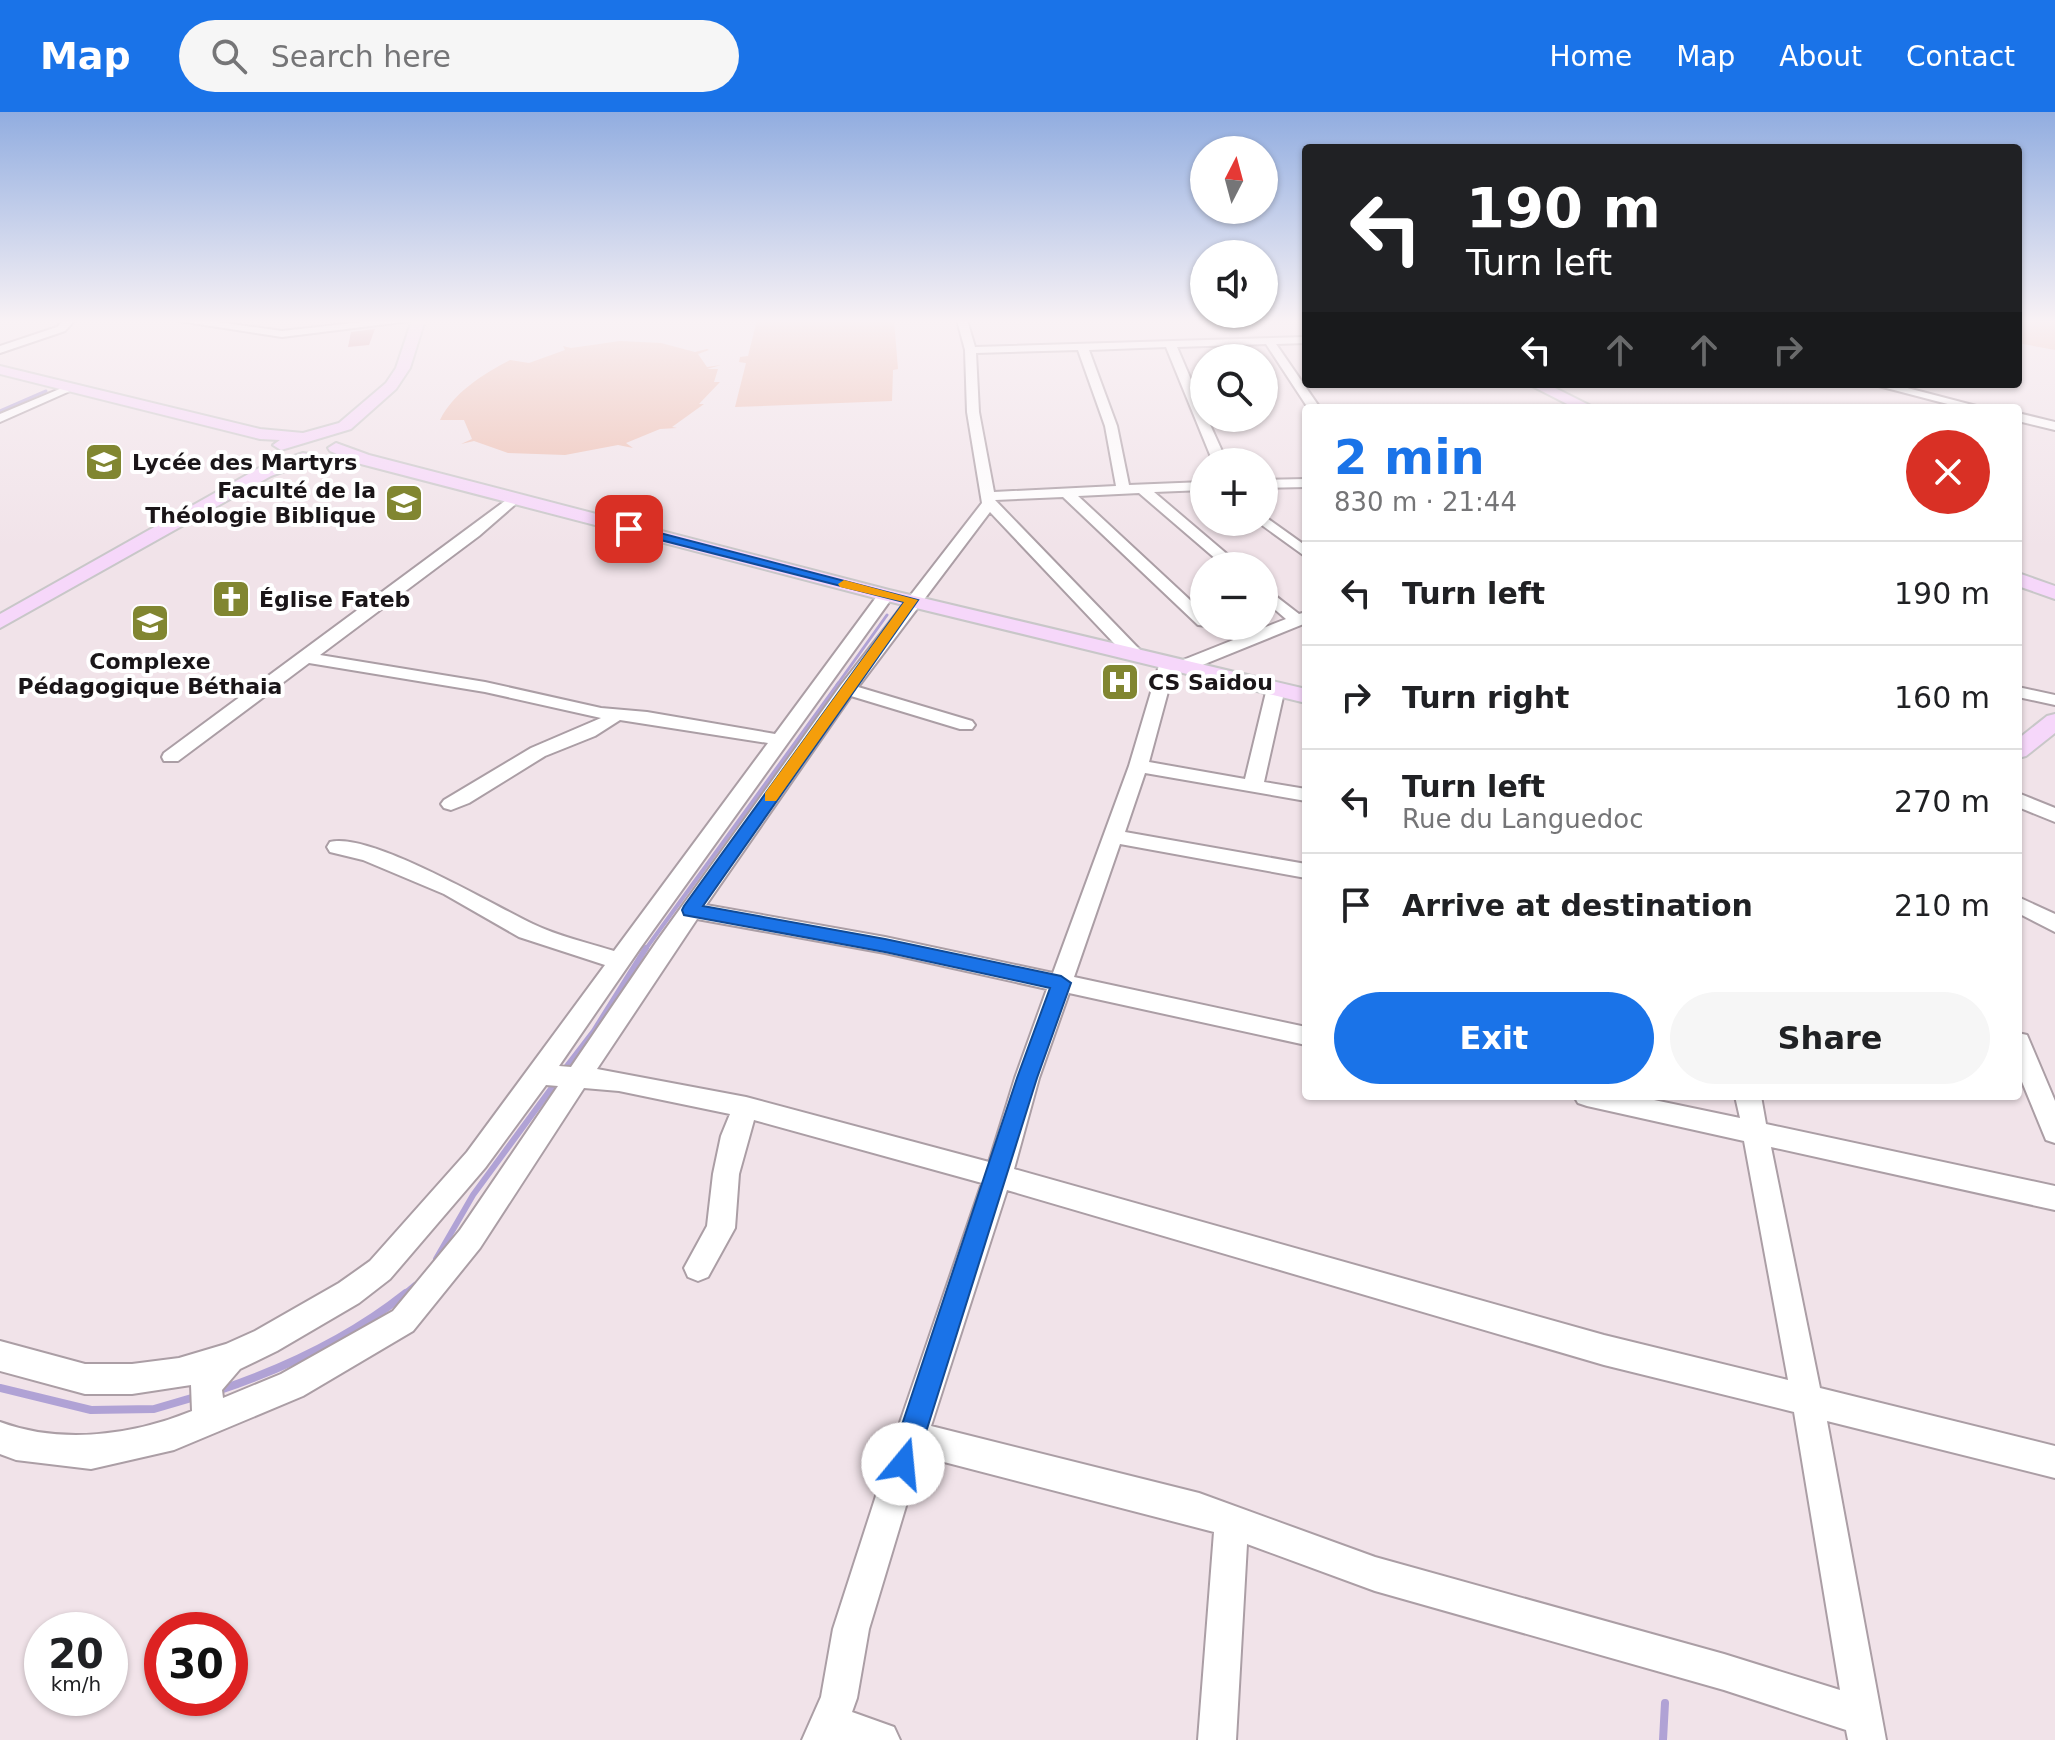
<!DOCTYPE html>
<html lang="en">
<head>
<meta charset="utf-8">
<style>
  :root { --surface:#fff; --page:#f6f6f6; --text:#202124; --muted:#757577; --line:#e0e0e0; --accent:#1a73e8 }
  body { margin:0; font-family:"DejaVu Sans",sans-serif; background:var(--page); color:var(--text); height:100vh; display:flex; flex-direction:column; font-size:30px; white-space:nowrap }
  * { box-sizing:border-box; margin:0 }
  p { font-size:26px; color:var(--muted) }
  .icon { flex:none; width:44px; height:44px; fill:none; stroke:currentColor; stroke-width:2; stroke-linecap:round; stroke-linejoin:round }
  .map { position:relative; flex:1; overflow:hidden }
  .details { position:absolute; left:1302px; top:292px; width:720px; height:696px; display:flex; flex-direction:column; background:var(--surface); border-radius:8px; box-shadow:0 2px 6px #0004 }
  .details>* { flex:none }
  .hud { position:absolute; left:1302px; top:32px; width:720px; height:244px; border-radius:8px; box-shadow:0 2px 6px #0004; background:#202124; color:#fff; overflow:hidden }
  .needle { width:52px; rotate:6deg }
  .fabs { position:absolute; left:1190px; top:24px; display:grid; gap:16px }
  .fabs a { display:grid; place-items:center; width:88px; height:88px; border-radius:50%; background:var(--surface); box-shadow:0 2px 6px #0004; font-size:40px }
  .speed { position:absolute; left:24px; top:1500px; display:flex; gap:16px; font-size:40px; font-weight:700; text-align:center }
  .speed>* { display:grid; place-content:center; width:104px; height:104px; border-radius:50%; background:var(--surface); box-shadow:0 2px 6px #0004; line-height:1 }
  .speed small { font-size:20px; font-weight:400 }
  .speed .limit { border:12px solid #d22; background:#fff; color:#111 }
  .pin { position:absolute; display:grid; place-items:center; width:68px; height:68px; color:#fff; margin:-34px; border-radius:16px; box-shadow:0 4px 12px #0006 }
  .me { position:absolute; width:88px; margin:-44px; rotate:17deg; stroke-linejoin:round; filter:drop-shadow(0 0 6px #0008) }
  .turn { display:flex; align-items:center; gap:28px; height:168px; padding:0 32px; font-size:36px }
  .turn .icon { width:104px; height:104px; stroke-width:2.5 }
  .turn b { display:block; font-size:56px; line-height:68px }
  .lanes { display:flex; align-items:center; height:76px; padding:0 32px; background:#0003; justify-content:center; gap:40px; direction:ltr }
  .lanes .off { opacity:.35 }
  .round { display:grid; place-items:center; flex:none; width:84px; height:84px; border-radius:42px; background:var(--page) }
  .summary { display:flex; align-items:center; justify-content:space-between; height:136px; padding:0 32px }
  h1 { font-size:48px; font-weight:700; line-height:60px; color:var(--accent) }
  .cta { display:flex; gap:16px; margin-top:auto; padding:16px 32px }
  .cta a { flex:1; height:92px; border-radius:48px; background:var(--accent); color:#fff; font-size:32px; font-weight:700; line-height:92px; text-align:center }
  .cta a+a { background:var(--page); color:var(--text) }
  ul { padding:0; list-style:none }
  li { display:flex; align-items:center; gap:24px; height:104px; padding:0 32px; border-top:2px solid var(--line) }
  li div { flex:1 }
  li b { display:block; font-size:30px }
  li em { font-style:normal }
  header { display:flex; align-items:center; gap:48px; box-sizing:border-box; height:112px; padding:0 40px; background:var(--accent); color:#fff }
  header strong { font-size:38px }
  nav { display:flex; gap:44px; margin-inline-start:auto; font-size:28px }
  .search { width:560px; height:72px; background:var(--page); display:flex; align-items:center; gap:20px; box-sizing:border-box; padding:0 28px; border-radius:44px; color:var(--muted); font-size:30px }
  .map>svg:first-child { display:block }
  .green { fill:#edbdaf }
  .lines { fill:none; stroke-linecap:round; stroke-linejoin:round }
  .stream-far3 { stroke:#b0a2d5; stroke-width:3 }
  .stream-far2 { stroke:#b0a2d5; stroke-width:4 }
  .stream-far1 { stroke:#b0a2d5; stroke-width:6 }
  .stream { stroke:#b0a2d5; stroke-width:8 }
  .building { fill:#d2959b }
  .minor-casing { stroke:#ab9ea5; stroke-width:4 }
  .major-casing { stroke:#c8c7c8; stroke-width:4 }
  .minor { fill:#fff; fill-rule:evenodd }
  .major { fill:#f6d7fa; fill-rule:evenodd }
  .route { fill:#1a73e8; stroke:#114b97; stroke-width:2 }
  .slow { fill:#f59e0b }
  .labels { text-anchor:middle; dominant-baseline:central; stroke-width:8; stroke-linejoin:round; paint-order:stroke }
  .far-poi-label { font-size:22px; font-weight:bold; fill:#1a1518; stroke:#fff; text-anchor:start }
</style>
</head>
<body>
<header>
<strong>Map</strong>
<div class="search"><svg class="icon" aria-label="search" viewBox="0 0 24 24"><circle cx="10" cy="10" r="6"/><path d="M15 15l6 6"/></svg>Search here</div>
<nav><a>Home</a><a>Map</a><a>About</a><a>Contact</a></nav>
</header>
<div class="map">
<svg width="2055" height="1628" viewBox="0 0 2055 1628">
  <rect width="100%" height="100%" fill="#f1e3e9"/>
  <!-- green -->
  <path class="green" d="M757,208H894L898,257L893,258L892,289L735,295L746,251L739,250L740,245L748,244Z
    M2018,208H2055V238L2018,231Z
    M620,229L661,231L695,240L707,237L709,238L698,242L707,255L721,253L707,257H718L714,270H720L699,292H704L672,315L677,316L660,317L626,331L633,336L618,333L565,343L508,341L474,329L461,332L472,327L464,308H440C453,281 483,262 510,248L529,251L565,238L563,234L571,236Z"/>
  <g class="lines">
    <!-- stream-far3 -->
    <path class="stream-far3" d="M0,299L46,279
      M837,573L887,503"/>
    <!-- stream-far2 -->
    <path class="stream-far2" d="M645,838L839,571"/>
    <!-- stream-far1 -->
    <path class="stream-far1" d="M564,958L594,919L646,836
      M436,1147L473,1083L556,970
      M403,1183L415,1173"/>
    <!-- stream -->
    <path class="stream" d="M0,1276L91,1298L154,1297L195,1285
      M220,1278C285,1256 352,1224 406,1181
      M1663,1628L1665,1591"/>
  </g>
  <!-- building -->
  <path class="building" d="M375,217L369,233L348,235L351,220Z"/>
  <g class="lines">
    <defs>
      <path id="minor" d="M64,208H75L65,219L0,241V234L57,215Z
        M203,208L282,219L380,208H418L282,225L179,209Z
        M957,208H967L975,235L1306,225V231L1276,232L1320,296H1308L1266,232L1177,235L1204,298V306H1207L1227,350H1213L1166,235L1089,238L1117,314L1129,373L1204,370V378L1154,380L1241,454H1224L1139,381L1078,384L1204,501V514H1207L1198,513L1063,385L995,388L1140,538L1142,542L1140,546H1128L990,400L858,575L972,609L975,613L972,617H960L851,584L706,793L885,825L1053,861L1129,654L1160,550L1168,545L1176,550L1149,650L1245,667L1267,576L1276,571L1285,576L1264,670L1306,677V689L1145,661L1125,720L1306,752V766L1120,732L1074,865L1306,915V933L1069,881L1039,966L1014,1057L1604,1223L1788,1268L1744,1029L1587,994L1578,991L1574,984H1635L1740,1006L1735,984H1761L1766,1012L2055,1074V1098L1771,1035L1820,1276L2055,1334V1366L1827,1309L1886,1628H1848L1846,1618L1724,1578L1375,1479L1247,1432L1236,1628H1198L1214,1420L921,1344L869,1517L857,1586L852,1600L894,1615L900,1628H802L821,1585L833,1517L895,1325L982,1071L754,1008L739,1062L735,1116L708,1165L698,1169L688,1165L684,1156L707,1114L713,1062L721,1024L730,1002L619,979L584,976L480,1136L413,1219L303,1284L174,1338L91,1357L16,1348L0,1342V1310C62,1333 133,1323 192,1299L191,1273L132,1282H85L0,1259V1229L85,1252H132L179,1246L226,1232L255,1219L339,1171L370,1149L467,1040L605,853L519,825L444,782L363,748L330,740L327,735L330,730C369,719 493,793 533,812C558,824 588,831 614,839L768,631L620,608L595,624L545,644L469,691L451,698L444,696L441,692L444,688L531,636L601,606L485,580L309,551L178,649H164L162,645L164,641L513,383L518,384V390L479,424L320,543L485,570L601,596L647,600L775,622L880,480H892V486L641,835L559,954L571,955L657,829L841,573L982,391L967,300L965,238ZM1078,238L1105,314L1116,374L994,380L979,300L976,241ZM697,807L885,841L1047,877L1015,966L989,1050L746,985L597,957ZM546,973L558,974L460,1118L393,1199L281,1262L223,1286L222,1278L240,1257L277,1239L359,1191L390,1167L485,1056ZM1007,1078L1604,1253L1794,1300L1840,1578L1724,1542L1375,1445L1199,1381L931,1314Z
        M1871,272H1892L1984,296H1963Z
        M69,273L79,275L0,310V302Z
        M2018,301L2055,310V318L2018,309Z
        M1306,367V375L1264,376V368Z
        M1264,404L1306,434V445L1259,411L1264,410Z
        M1264,475L1299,502L1306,500V511L1190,558H1178L1176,554L1178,550L1286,507L1264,488Z
        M2018,575L2055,583V593L2018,585Z
        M2018,681L2055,696V710L2018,695Z
        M2018,785L2055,802V820L2018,801Z
        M2018,921L2027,923L2055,989V1031L2046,1028L2018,960Z"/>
      <path id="major" d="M412,208H425L410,256L396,277L351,317L281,338L273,333L280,328L260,327L0,262V254L260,317L303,321L339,311L386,271L396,256Z
        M1528,272H1547L1595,296H1575Z
        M336,331L369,343L889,478L1306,577V591L879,487L357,351L330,339L328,336Z
        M303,341L309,342L311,346L309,350L271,364L0,516V502L259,356Z
        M2018,461L2055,474V487L2018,474Z
        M2055,602V621L2026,644L2018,646V627L2047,604Z"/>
    </defs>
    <!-- minor casing -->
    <use href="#minor" class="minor-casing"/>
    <!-- major casing -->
    <use href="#major" class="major-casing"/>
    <!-- minor -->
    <use href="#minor" class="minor"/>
    <!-- major -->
    <use href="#major" class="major"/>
  </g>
  <!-- sky -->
  <linearGradient id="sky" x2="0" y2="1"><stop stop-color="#91ade0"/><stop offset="0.48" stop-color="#f9f2f5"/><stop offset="1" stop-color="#f9f2f5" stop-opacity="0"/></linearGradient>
  <rect width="2055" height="436" fill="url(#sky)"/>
  <!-- route -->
  <path class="route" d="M629,413L918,488L703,794L885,827L1061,864L1071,871L1037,966L916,1352L912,1362L903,1366L893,1362L889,1352L1017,966L1050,876L885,840L684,803L682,798L684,794L904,490L625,419V414Z"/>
  <!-- slow -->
  <path class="slow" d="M844,468L918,488L776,689H765V681L904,490L840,475L838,472Z"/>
  <!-- icons -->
  <defs>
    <symbol id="school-square" viewBox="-11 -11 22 22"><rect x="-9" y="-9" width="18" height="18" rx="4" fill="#818631" stroke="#fff"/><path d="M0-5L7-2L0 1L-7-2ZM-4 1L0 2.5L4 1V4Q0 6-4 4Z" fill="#fff"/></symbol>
    <symbol id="university-square" viewBox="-11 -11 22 22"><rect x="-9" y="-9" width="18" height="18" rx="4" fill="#818631" stroke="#fff"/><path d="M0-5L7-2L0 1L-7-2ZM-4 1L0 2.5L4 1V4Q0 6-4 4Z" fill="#fff"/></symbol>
    <symbol id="church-square" viewBox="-11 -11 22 22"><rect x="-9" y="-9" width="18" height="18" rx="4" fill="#818631" stroke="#fff"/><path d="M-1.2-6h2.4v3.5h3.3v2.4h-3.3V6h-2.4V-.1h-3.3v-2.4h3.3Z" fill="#fff"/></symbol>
    <symbol id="hospital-square" viewBox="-11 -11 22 22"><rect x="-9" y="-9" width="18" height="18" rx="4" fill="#818631" stroke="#fff"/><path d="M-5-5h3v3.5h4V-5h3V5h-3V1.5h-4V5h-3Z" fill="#fff"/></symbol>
  </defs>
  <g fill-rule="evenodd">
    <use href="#school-square" x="82" y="328" width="44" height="44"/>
    <use href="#university-square" x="382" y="369" width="44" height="44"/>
    <use href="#church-square" x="209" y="465" width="44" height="44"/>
    <use href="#school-square" x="128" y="489" width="44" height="44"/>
    <use href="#hospital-square" x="1098" y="548" width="44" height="44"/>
  </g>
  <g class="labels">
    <!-- far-poi labels -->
    <g class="far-poi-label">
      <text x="132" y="350">Lycée des Martyrs</text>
      <text x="376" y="378" text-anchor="end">Faculté de la<tspan x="376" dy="25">Théologie Biblique</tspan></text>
      <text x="259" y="487">Église Fateb</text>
      <text x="150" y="549" text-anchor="middle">Complexe<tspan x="150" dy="25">Pédagogique Béthaia</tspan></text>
      <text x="1148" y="570">CS Saidou</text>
    </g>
  </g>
</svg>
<div class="fabs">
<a><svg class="needle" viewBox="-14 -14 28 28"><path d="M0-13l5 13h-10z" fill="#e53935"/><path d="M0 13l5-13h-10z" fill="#757577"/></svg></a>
<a><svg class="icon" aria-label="sound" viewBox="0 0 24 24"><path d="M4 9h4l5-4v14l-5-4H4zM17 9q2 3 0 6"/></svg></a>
<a><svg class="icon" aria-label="search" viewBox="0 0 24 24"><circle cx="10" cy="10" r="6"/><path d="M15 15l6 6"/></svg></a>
<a>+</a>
<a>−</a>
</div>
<div class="speed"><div>20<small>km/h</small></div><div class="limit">30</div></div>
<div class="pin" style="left:629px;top:417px;background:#d93025"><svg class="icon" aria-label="arrive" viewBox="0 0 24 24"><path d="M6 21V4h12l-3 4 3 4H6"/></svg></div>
<svg class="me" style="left:903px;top:1352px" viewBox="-20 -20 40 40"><circle r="19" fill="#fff"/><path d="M0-13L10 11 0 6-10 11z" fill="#1a73e8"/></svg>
<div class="hud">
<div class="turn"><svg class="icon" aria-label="left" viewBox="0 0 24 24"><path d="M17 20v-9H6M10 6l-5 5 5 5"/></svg><div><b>190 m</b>Turn left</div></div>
<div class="lanes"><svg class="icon" aria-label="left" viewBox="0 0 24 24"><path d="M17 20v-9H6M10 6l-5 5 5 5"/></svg><svg class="icon off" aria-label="ahead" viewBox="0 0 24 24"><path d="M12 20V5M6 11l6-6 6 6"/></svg><svg class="icon off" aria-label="ahead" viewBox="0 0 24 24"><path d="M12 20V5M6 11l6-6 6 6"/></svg><svg class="icon off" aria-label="right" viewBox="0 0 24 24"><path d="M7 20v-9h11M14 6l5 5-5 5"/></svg></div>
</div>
<section class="details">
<div class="summary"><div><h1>2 min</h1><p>830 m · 21:44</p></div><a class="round" style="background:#d93025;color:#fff"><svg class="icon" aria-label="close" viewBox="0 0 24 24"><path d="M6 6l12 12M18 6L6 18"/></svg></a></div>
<ul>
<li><svg class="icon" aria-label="left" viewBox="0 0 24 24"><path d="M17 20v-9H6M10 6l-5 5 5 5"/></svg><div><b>Turn left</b></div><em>190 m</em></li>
<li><svg class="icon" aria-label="right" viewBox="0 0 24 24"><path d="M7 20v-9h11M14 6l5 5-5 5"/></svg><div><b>Turn right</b></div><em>160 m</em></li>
<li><svg class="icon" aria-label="left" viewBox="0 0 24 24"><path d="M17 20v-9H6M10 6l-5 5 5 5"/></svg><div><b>Turn left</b><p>Rue du Languedoc</p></div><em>270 m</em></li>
<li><svg class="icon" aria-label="arrive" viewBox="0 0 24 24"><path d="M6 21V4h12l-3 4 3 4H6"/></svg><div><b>Arrive at destination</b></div><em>210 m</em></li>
</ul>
<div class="cta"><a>Exit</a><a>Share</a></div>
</section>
</div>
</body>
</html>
